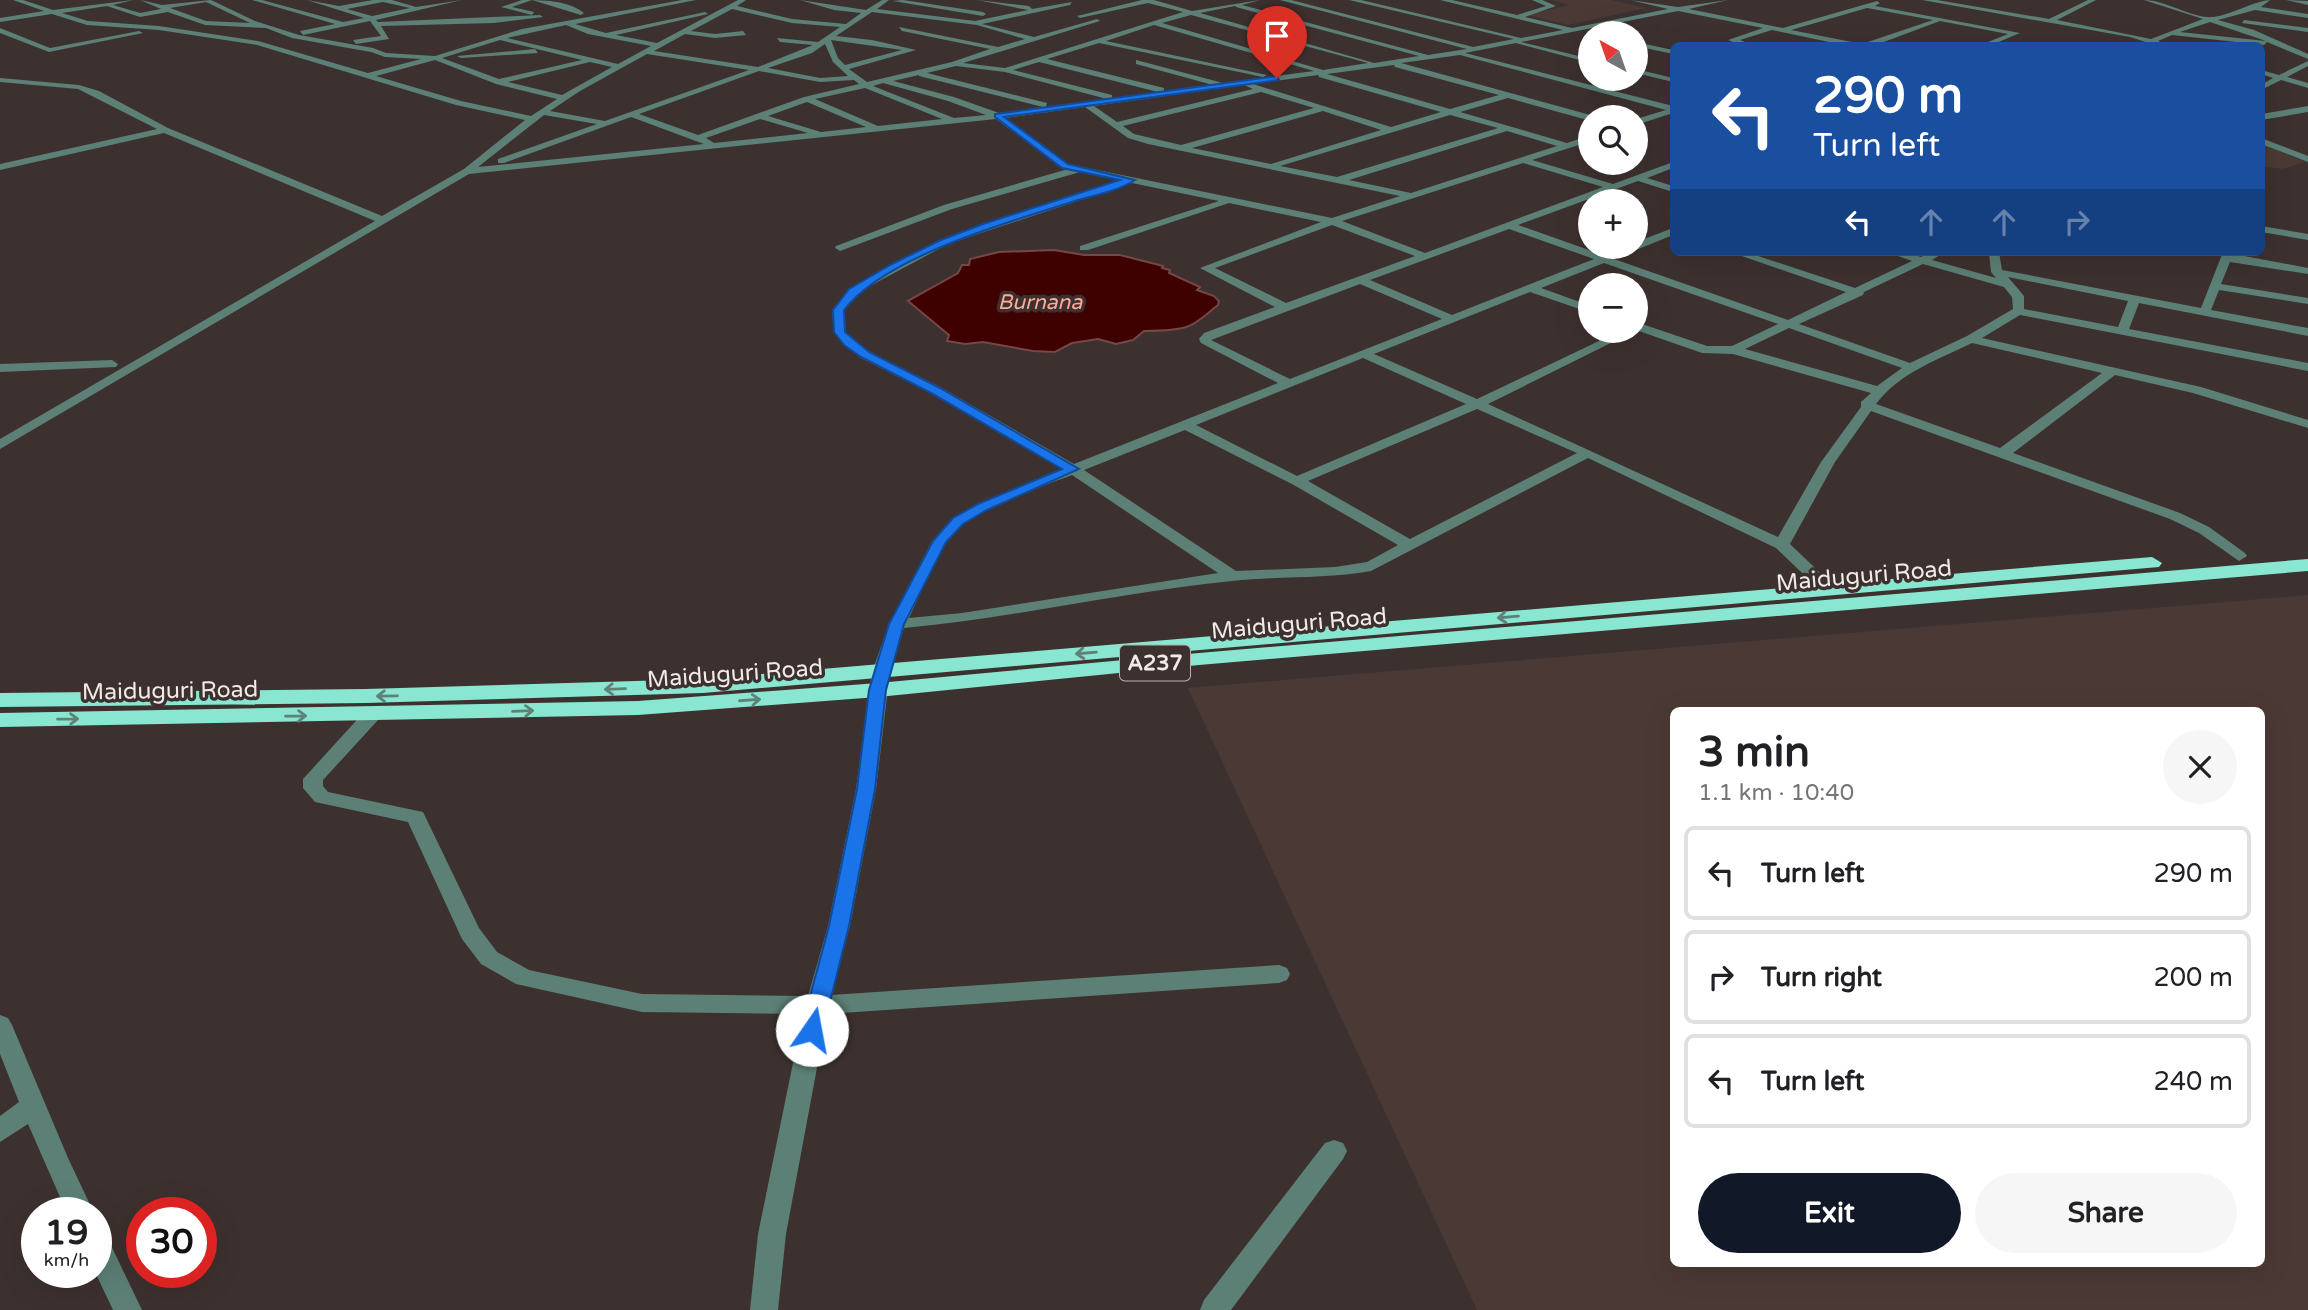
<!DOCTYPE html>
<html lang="en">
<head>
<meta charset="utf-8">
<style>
  :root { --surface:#fff; --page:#f6f6f6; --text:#202124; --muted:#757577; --line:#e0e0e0; --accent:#111827 }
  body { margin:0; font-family:"Varela Round",sans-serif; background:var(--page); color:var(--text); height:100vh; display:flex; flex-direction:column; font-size:26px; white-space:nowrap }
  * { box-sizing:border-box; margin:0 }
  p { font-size:23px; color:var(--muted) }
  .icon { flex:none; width:38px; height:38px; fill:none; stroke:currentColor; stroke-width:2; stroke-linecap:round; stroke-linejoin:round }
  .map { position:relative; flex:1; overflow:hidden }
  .sheet { position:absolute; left:1670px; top:707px; width:595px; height:560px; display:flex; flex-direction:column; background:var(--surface); border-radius:10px; box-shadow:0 7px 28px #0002 }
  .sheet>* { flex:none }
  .top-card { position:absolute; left:1670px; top:42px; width:595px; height:214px; border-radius:10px; box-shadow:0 7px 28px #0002; background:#1a4fa0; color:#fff; overflow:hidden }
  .needle { width:46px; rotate:320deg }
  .fabs { position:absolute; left:1578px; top:21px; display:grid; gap:14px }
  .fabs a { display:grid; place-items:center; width:70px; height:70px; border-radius:50%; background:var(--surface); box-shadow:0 7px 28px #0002; font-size:35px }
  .speed { position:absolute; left:21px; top:1197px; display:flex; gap:14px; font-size:35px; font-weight:700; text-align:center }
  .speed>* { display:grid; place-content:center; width:91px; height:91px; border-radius:50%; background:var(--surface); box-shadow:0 7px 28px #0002; line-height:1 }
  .speed small { font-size:18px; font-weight:400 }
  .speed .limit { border:10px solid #d22; background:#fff; color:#111 }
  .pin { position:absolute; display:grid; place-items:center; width:60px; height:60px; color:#fff; margin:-72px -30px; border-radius:50% 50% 50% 0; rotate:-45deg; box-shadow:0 0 7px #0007 }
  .pin .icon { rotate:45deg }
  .me { position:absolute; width:77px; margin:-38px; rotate:12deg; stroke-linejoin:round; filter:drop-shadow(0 0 5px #0008) }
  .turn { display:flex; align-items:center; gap:24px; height:147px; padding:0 28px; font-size:32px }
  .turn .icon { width:91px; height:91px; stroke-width:2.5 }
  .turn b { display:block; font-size:49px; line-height:60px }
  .lanes { display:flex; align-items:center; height:66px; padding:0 28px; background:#0003; justify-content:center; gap:35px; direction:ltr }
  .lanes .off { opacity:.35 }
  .round { display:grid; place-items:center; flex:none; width:74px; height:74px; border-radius:37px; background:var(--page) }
  .headline { display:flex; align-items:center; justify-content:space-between; height:119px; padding:0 28px }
  h1 { font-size:42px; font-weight:700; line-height:52px }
  .action { display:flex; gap:14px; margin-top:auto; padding:14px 28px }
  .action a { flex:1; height:80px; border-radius:42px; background:var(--accent); color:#fff; font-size:28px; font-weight:700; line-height:80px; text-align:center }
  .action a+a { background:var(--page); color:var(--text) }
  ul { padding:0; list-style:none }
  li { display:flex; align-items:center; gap:21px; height:94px; margin:0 14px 10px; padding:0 14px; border:4px solid var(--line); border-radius:10px }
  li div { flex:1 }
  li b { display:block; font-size:26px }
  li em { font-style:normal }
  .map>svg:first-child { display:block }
  .built { fill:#4b3935; fill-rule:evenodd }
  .water { fill:#3f0100; stroke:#754746; stroke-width:2 }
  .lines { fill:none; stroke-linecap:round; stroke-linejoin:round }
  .minor { fill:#5c7f76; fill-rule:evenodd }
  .highway { fill:#89e6d1; fill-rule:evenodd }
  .oneway { stroke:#5f8278 }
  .route { fill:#1a73e8; stroke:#114b97; stroke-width:2 }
  .labels { text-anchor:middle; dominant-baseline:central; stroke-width:7; stroke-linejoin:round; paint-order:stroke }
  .far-water-label { font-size:21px; font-style:italic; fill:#fcab9b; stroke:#3d312f }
  .shield { fill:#3d312f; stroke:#bcb2b0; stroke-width:2 }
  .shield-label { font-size:21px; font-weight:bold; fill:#f2eae8 }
  .street-label { font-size:23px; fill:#f2eae8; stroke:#3d312f }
</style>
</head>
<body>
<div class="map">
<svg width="2308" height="1310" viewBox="0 0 2308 1310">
  <rect width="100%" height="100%" fill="#3d312f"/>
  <!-- built -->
  <path class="built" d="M1552,0H1611L1646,8L1568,25L1527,15L1569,5Z
    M2261,144L2264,145L2305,162L2282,169L2261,166Z
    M2308,595V1310H1477L1188,688ZM1673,710H2261V1264H1673Z"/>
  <!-- water -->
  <path class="water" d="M1054,250L1084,255H1120L1163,266L1162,268L1170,270L1169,273L1200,287L1197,290L1214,296L1219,301L1218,305C1209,312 1199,322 1189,326C1176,331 1157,331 1144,331L1133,340L1116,344L1098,339L1072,343L1055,352L1033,351L983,342L965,344L947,341L949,335L908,301L958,273L962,265H969L970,259L999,252Z"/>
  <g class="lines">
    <!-- minor -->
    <path class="minor" d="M13,0H23L53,10L133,0L113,5L140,13L161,9L140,0L162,5L211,0L255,21L299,35L373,48L386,53L435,56L522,29L682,0H696L575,24L606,33L705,12L708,14L616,35L657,43L738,0H746L737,6L792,19L846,24L861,13L834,10L800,0L866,10L882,0H889L877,9L975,21L1028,10L977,0L1029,6L1032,9L1072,2L1070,5L982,24L1034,37L1097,19L1100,21L963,63L1005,68L1183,12L1148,3L1080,18L1077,16L1142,0H1154L1192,11L1260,0L1242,5L1428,55L1467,49L1280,0H1291L1473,47L1514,39L1349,0H1361L1521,38L1563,30L1440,0H1452L1517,15L1546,6L1532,0H1542L1556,6L1525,17L1572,28L1668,9L1630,0L1678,7L1728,0L1689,9L1783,28L1877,1L1880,3L1875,6L2020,33L1989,46H1978L2008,34L1940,21L1873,46H1848L1772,30L1740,40L1755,46H1743L1728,40L1763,28L1678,11L1521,42L1591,59V63L1516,43L1465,53L1673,106V113L1636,125V119L1666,110L1460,55L1401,63L1594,116L1591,121L1508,98L1460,112L1567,143L1591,135V141L1532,160L1613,184L1673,162V168L1647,178L1673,186V192L1638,181L1518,225L1603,255L1625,247H1636V242L1673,228V235L1614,259L1788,320L1846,292L1730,252H1746L1855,288L1912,261L1887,252H1904L1921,257L1931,252H1945L1932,260L1996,278L1991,272L1989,252H1999L2002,270L2201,308L2223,252L2308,268V274L2230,262L2221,284L2308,298V304L2219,290L2211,310L2308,328V336L2139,303L2129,329L2308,363V371L2020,315L1982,338L2201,387L2308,420V428L2193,393L2115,375L2013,453L2180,513L2209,527L2245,553L2247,556L2239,561L2199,533L2170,519L1871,411L1835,462L1790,544L1835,587L1837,590L1835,593H1823L1776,548L1588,458L1371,571C1325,579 1279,576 1232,581C1122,592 1014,618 904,628L890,672L876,789L850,926L831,995L1279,965L1287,968L1290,974L1287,980L1279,983L827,1014L786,1234L778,1310H750L758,1234L803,1014L642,1012L516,984L481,964L462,939L408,822L315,802L303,788V779L365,711H379L381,715L379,719L323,780V786L328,792L423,812L479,928L497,952L529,970L642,994L808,996L828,926L856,789L872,672L889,624L932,541L953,518L977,504L1062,469L930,393L861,358L844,345L834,332L832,310L849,289L940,240L1120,180L1080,172L952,209L840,251L835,248L836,246L944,205L1068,169L1062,168L996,119L469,174L0,449V439L375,221L164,133L0,170V164L157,129L78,89L0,82V78L79,85L99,91L168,128L382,216L464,169L525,120L456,105L257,45L159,30L87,25L52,14L0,22V18L44,11ZM206,2L250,23L206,21L170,8ZM107,6L140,17L168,12L205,25L266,28L292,38L371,52L385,57L421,59L368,73L258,41L159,26L88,21L62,13ZM1235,6L1236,7L1419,56L1374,63L1200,13ZM1867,8L1933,20L1862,44L1791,30ZM732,9L792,23L840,27L818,42L777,38L780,42L813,45L758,67L654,51L685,34L715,38L746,35L743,31L715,34L691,31ZM872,12L977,25L1025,39L998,47L899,27L902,31L990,49L952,62L867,82L849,69L916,50L872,40L836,36ZM1191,15L1368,63L1323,70L1162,23ZM566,25L588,34L651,46L618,64L507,38ZM1154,25L1314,71L1223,83L1136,60V64L1213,85L1164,91V88L1047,59L1099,43L1263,77L1267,75L1106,41ZM500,40L582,60L499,79L442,58ZM831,40L902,50L845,65L838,58ZM825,44L833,62L848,76L820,78L768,68L812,53ZM647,54L749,70L605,121L550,111L580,91ZM435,60L496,84L557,99L531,116L461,101L376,76ZM590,62L612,67L562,95L508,82ZM1039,62L1158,92H1159L1112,98V95L1013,70ZM1394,65L1395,67L1499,95L1450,109L1327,74ZM956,66L1005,72L1107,99L1046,107L1047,103L927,73ZM759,71L820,82L854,80L859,84L804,97L698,135L639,114ZM919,75V76L1043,107L999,113L954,97L893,81ZM1318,75L1319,77L1441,112L1391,127L1253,84ZM883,83L948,101L986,115L954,118L873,86ZM1244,85L1253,89L1117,122L1094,106ZM865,88L942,119L878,126L815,99ZM1261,92L1314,108L1181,145L1134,134L1123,126ZM807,102L866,127L821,132L768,116ZM1085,107L1128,138L1148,144L1400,196L1332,218L1068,164L1006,118ZM1323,111L1381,130L1271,164L1192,148ZM544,115L597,124L498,159V163H504L631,117L704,144L478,167ZM1450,115L1498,128L1337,177L1280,166ZM760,119L808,133L714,143L706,138ZM1507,131L1557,146L1411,193L1349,180ZM1523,163L1603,187L1425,253L1342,221ZM1132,183L1219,201L1080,246V250H1088L1229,203L1321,222L1200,268L1275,307L1204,333L1199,339L1201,343L1278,383L1074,464L940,387L869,352L846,332L844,310L857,293L948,244ZM1332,225L1415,256L1286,303L1215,268ZM1509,229L1594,259L1452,315L1370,280ZM1604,263L1778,324L1732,346H1707L1636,322V330L1702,353L1733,354L1871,393L1861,402V407L1821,462L1778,537L1488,404L1635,331H1620L1477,399L1374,354L1530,292L1591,313V306L1541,288ZM1923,264L2004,287L2012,297L2013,309L1967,336L1910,363L1799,324L1863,295L1864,292ZM2008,277L2128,301L2118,327L2024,309V296ZM1360,284L1442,319L1290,379L1211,340ZM1789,328L1902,368L1877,386L1745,349ZM1972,343L2102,373L2000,448L1876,404C1899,373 1939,359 1972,343ZM1363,358L1466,404L1297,476L1196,425ZM1477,409L1577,453L1410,539L1308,481ZM1185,430L1292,484L1398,545L1367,562L1335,567L1236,571L1084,470ZM1072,475L1218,573L962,613L909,618C924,588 937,546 963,524C990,502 1039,488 1072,475Z
      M252,0H262L343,22L364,18L307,0L339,6L373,0H392L416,7L462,0L376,20L378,22L540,15L543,17L494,23L381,26L389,39L356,44L353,40L381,36L370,21L303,35L300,31L335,24ZM383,2L410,8L372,16L347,9Z
      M522,0C542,0 568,0 584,13L581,15L532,0L512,7L534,12L532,15L501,7Z
      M903,0L983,12L986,14L983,16L893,1Z
      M1922,0H1937L2049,19L2088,0H2096L2057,20L2151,39L2203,19L2144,0C2166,0 2193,19 2213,17C2231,15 2257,0 2270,0L2261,7L2308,14V18L2255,10L2218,20L2254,30L2308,54V59L2267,42L2264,45L2172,35L2158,41L2170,46H2158L2130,37ZM2210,22L2266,41L2180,32Z
      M2286,0L2308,1V5Z
      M2244,20L2308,28V32L2242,23Z
      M0,28L50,48L139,31L143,33L49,52L0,33Z
      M1636,42L1673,50V54L1636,46Z
      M535,49L538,53L461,58L457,56Z
      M2308,61V66L2287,77L2308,83V88L2281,80L2261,90V85L2273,78L2261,74V70L2279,75Z
      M1636,69L1673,78V82L1636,73Z
      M2308,106V112L2261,120V114Z
      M2261,138L2308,156V162L2261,144Z
      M2261,226L2308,234V240L2261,232Z
      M112,360L118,364L116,367L0,372V364Z
      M0,1015L8,1018L12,1025L68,1158L94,1213H67L28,1124L0,1142V1116L19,1102L0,1054Z
      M1334,1140L1343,1143L1347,1151L1343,1159L1231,1310H1200L1204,1300L1325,1143Z
      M96,1231L106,1235L142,1310H113L95,1272Z"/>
    <!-- highway -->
    <path class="highway" d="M2152,557L2162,563L2159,567L703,693L366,703L0,707V693L366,689L703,679Z
      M2308,559V571L1199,665L878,697L638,715L0,727V713L638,701L878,683L1199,653Z"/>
  </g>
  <!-- one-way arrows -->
  <defs><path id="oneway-shaft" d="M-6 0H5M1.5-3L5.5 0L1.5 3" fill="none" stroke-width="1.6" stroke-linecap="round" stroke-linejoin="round" transform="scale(1.75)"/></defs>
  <g class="oneway">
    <use href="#oneway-shaft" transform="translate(1508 617) rotate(175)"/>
    <use href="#oneway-shaft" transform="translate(1086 653) rotate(175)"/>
    <use href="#oneway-shaft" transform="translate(615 689) rotate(178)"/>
    <use href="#oneway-shaft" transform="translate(387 696) rotate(179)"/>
    <use href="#oneway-shaft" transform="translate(750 700) rotate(-4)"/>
    <use href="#oneway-shaft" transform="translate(523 711) rotate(-2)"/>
    <use href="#oneway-shaft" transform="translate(296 716) rotate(-1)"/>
    <use href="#oneway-shaft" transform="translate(68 719) rotate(-1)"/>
  </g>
  <!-- route -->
  <path class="route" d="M1277,76L1279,80L1004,117L1068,164L1135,180C1117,192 1090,196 1069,203C1005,223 885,257 844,310L845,332L869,352L940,388L1079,469L987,510L963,524L946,542L904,624L886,690L875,789L849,926L823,1030L819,1037L812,1039L804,1037L801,1030L829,926L857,789L869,690L889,624L933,541L953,518L978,504L1062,469L931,393L861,357L844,345L834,332L833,310L849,289L892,264L941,240L983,224L1120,180L1062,168L995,117V114Z"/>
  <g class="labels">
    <!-- far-water labels -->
    <g class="far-water-label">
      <text x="1040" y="302">Burnana</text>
    </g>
    <!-- shield labels -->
    <rect class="shield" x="1120" y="645.5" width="70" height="35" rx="5"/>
    <g class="shield-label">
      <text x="1155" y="663">A237</text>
    </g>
    <!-- street labels -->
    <g class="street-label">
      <text transform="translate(1864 576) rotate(-5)">Maiduguri Road</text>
      <text transform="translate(1299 624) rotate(-5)">Maiduguri Road</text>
      <text transform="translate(735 674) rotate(-4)">Maiduguri Road</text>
      <text transform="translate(170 691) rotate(-1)">Maiduguri Road</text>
    </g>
  </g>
</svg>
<div class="fabs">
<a><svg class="needle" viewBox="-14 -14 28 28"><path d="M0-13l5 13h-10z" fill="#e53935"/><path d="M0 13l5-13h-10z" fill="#757577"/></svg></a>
<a><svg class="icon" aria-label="search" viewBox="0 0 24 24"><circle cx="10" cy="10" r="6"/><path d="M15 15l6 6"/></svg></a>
<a>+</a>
<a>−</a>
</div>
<div class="speed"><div>19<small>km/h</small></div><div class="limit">30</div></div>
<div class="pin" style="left:1277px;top:78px;background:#d93025"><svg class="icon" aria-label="arrive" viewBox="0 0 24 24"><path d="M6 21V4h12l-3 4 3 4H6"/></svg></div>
<svg class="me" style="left:812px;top:1030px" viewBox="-20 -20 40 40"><circle r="19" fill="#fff"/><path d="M0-13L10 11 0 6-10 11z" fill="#1a73e8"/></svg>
<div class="top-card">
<div class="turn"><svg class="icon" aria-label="left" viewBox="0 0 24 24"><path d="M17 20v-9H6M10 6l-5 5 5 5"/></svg><div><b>290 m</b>Turn left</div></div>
<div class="lanes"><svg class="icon" aria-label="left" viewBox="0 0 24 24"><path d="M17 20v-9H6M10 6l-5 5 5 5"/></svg><svg class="icon off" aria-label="ahead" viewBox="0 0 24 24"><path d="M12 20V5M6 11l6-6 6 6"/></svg><svg class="icon off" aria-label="ahead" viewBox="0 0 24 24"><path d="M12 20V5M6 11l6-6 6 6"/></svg><svg class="icon off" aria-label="right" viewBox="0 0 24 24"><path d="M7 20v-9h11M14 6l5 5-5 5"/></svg></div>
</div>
<section class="sheet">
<div class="headline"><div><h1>3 min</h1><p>1.1 km · 10:40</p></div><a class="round"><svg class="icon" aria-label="close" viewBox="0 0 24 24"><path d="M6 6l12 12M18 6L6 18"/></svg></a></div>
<ul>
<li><svg class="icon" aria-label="left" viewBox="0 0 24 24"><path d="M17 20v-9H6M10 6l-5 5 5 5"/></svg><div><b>Turn left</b></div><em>290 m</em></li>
<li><svg class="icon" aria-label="right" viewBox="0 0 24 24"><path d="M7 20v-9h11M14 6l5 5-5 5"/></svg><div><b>Turn right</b></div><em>200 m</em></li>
<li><svg class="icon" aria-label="left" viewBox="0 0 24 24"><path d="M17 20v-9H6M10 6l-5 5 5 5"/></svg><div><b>Turn left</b></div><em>240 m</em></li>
</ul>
<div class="action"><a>Exit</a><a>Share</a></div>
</section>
</div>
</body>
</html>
